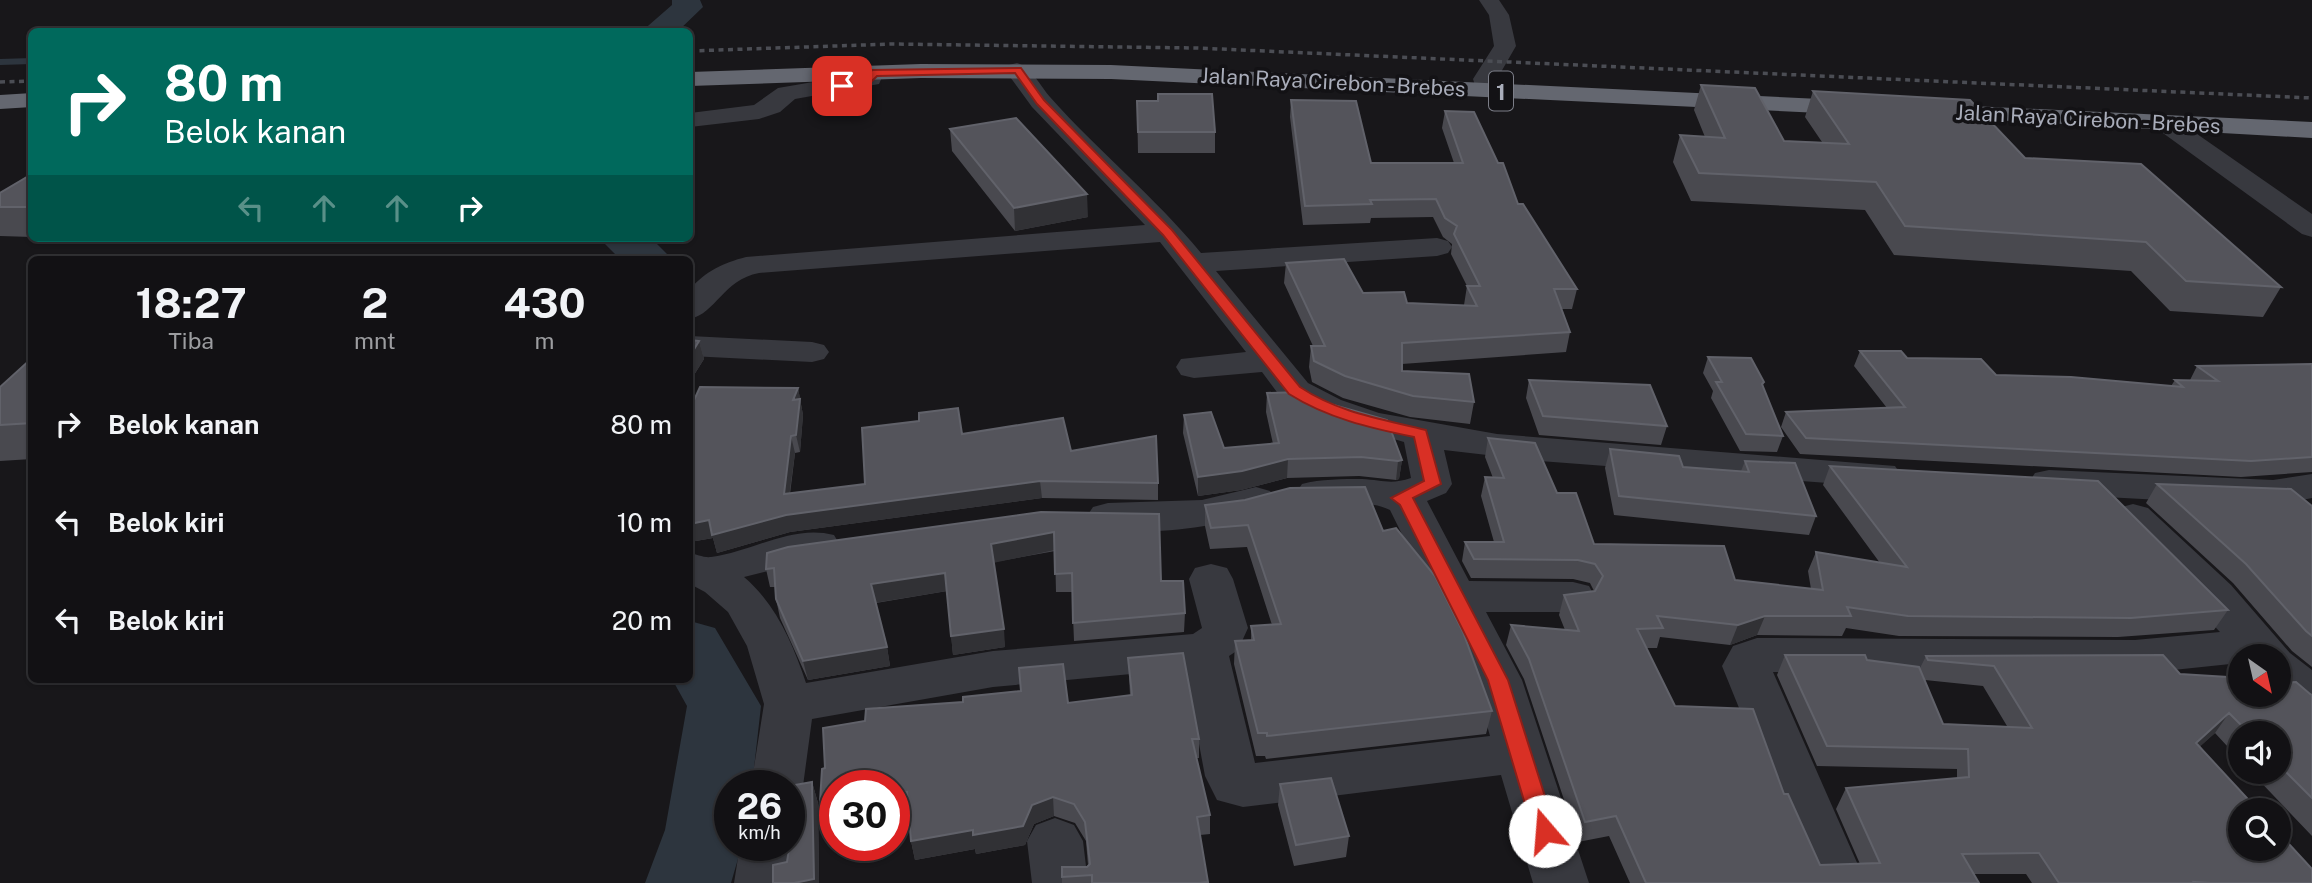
<!DOCTYPE html>
<html lang="id">
<head>
<meta charset="utf-8">
<style>
  :root { --surface:#121114; --page:#1f1f22; --text:#f1f3f6; --muted:#9c9da0; --line:#313134 }
  body { margin:0; font-family:"Public Sans",sans-serif; background:var(--page); color:var(--text); height:100vh; display:flex; flex-direction:column; font-size:26px; white-space:nowrap }
  * { box-sizing:border-box; margin:0 }
  p { font-size:23px; color:var(--muted) }
  .icon { flex:none; width:38px; height:38px; fill:none; stroke:currentColor; stroke-width:2; stroke-linecap:round; stroke-linejoin:round }
  .map { position:relative; flex:1; overflow:hidden }
  .details { position:absolute; left:28px; top:256px; width:665px; height:427px; display:flex; flex-direction:column; background:var(--surface); border-radius:10px; box-shadow:0 2px 5px #0004,0 0 0 2px var(--line) }
  .details>* { flex:none }
  .top-card { position:absolute; left:28px; top:28px; width:665px; height:214px; border-radius:10px; box-shadow:0 2px 5px #0004,0 0 0 2px var(--line); background:#00695c; color:#fff; overflow:hidden }
  .needle { width:46px; rotate:146deg }
  .tools { position:absolute; left:2228px; top:644px; display:grid; gap:14px }
  .tools a { display:grid; place-items:center; width:63px; height:63px; border-radius:50%; background:var(--surface); box-shadow:0 2px 5px #0004,0 0 0 2px var(--line); font-size:35px }
  .speed { position:absolute; left:714px; top:770px; display:flex; gap:14px; font-size:35px; font-weight:700; text-align:center }
  .speed>* { display:grid; place-content:center; width:91px; height:91px; border-radius:50%; background:var(--surface); box-shadow:0 2px 5px #0004,0 0 0 2px var(--line); line-height:1 }
  .speed small { font-size:18px; font-weight:400 }
  .speed .limit { border:10px solid #d22; background:#fff; color:#111 }
  .pin { position:absolute; display:grid; place-items:center; width:60px; height:60px; color:#fff; margin:-30px; border-radius:14px; box-shadow:0 4px 10px #0006 }
  .me { position:absolute; width:77px; margin:-38px; rotate:342deg; stroke-linejoin:round; filter:drop-shadow(0 0 5px #0008) }
  .turn { display:flex; align-items:center; gap:24px; height:147px; padding:0 21px; font-size:32px }
  .turn .icon { width:91px; height:91px; stroke-width:2.5 }
  .turn b { display:block; font-size:49px; line-height:60px }
  .lanes { display:flex; align-items:center; height:66px; padding:0 21px; background:#0003; justify-content:center; gap:35px; direction:ltr }
  .lanes .off { opacity:.35 }
  .eta { display:flex; justify-content:space-evenly; align-items:center; height:119px; text-align:center }
  .eta b { font-size:42px; font-weight:700; line-height:49px }
  ul { padding:0; list-style:none }
  li { display:flex; align-items:center; gap:21px; height:98px; padding:0 21px }
  li div { flex:1 }
  li b { display:block; font-size:26px }
  li em { font-style:normal }
  .map>svg:first-child { display:block }
  .lines { fill:none; stroke-linecap:round; stroke-linejoin:round }
  .stream { stroke:#2d353e; stroke-width:6 }
  .river { fill:#2d353e; fill-rule:evenodd }
  .minor { fill:#38393f; fill-rule:evenodd }
  .highway { fill:#646770; fill-rule:evenodd }
  .rail { stroke:#4b4d54; stroke-width:3.5; stroke-dasharray:5 4.5; stroke-linecap:butt }
  .wall { fill:#49494f; fill-rule:evenodd }
  .shaded-wall { fill:#313135 }
  .building { fill:#54545b; stroke:#61626a; stroke-width:2 }
  .route { fill:#d93025; stroke:#8d1f18; stroke-width:2 }
  .labels { text-anchor:middle; dominant-baseline:central; stroke-width:7; stroke-linejoin:round; paint-order:stroke }
  .far-street-label { font-size:21px; fill:#a9adba; stroke:#131215 }
  .shield { fill:#131215; stroke:#7c7e88; stroke-width:2 }
  .shield-label { font-size:23px; font-weight:bold; fill:#a9adba }
</style>
</head>
<body>
<div class="map">
<svg width="2312" height="883" viewBox="0 0 2312 883">
  <rect width="100%" height="100%" fill="#18171a"/>
  <g class="lines">
    <!-- stream -->
    <path class="stream" d="M0,62L32,61"/>
    <!-- river -->
    <path class="river" d="M672,0H700L703,7L677,32H641L672,5Z
      M599,238H651L672,259H620Z
      M690,621L715,628L761,706L752,786H730V845H742L731,883H645L665,830L687,706L672,679H690Z"/>
    <!-- minor -->
    <path class="minor" d="M1479,0H1499L1509,15L1516,46L1497,79L1498,90L1494,95H1478L1473,79L1494,46L1489,15Z
      M1017,63C1032,67 1040,86 1050,97C1098,151 1155,197 1201,253L1437,238L1448,241L1452,247L1448,253L1437,256L1216,271L1308,383L1341,400L1379,413L1497,434L1895,466L1901,475L1895,484L1881,487L1540,461L1444,450L1452,484L1446,493L1427,501L1469,581L1573,582L1589,586L1595,597L1589,608L1573,612H1486L1522,680L1589,883H1533L1501,775L1243,807L1217,800L1205,776L1185,669L993,687L812,719L803,786L796,801L789,803V786H751L764,704L747,646L728,612L705,592L690,584V553C696,554 704,558 711,557C752,552 792,524 834,535L840,545L834,555L744,577C776,604 793,644 806,683L993,651L1193,634L1202,628L1189,579L1195,568L1211,564L1227,568L1233,579L1248,628L1238,650L1229,656L1255,763L1490,736L1474,680L1390,510C1363,497 1330,509 1302,502L1296,493L1302,484C1321,479 1342,479 1362,479C1382,480 1391,485 1411,478L1404,442L1315,416L1282,399L1262,372L1194,378L1181,375L1176,367L1181,359L1246,352L1160,242L759,273C723,280 716,313 690,319V289C706,271 723,263 746,257L1145,225L1032,107L1005,70L1009,65Z
      M872,66L880,68L884,73L879,84L795,99L780,112L759,119L690,127V113L754,105L778,88L860,74L864,68Z
      M2165,115L2174,118L2312,214V237L2302,234L2156,128L2152,123L2156,118Z
      M690,336L812,342L824,345L829,352L824,359L812,362L690,356Z
      M2049,470L2273,480L2312,474V498L2273,506L2049,494L2035,491L2029,482L2035,473Z
      M1256,487L1270,491L1276,500L1270,509C1220,527 1145,539 1093,525L1087,516L1093,507L1108,503L1202,500Z
      M2133,504L2148,508L2231,585L2290,653L2312,670V717L2295,712L2277,695L2278,656H2240V663L2135,674L1773,672L1866,883H1810L1722,666L1733,646L1757,638L2135,640L2220,632L2118,526L2112,517L2118,508Z
      M1055,818L1074,825L1083,841L1088,883H1032L1027,841L1036,825Z
      M789,832L796,845L790,883H734L740,845H789Z"/>
    <!-- highway -->
    <path class="highway" d="M921,64L1111,65L1862,101L1871,103L1874,108L1871,113L1862,115L1111,79L921,78L690,86V72Z
      M32,93V107L0,109V95Z
      M1930,104L2312,122V138L1921,116L1918,111L1921,106Z"/>
    <!-- rail -->
    <path class="rail" d="M690,51L892,44L1197,48L2312,98
      M0,82L32,81"/>
  </g>
  <!-- wall -->
  <path class="wall" d="M1701,85L1784,141L1822,142L1805,117L1813,91L2025,158L2281,287L2263,317L2170,311L2131,271L1894,255L1865,210L1691,201L1673,162L1680,135L1705,137L1694,110Z
    M1291,100L1371,163H1454L1442,128L1445,111L1518,204L1577,289L1572,309H1562L1570,332L1566,352L1402,364V371L1474,402L1470,424L1410,417L1343,398L1312,382L1309,367L1311,346H1313L1284,283L1286,263L1363,293L1407,303L1464,305L1467,286L1451,254L1452,244L1443,237L1433,217L1371,218L1370,223L1303,225L1290,117Z
    M1137,101H1158L1215,132V153H1138Z
    M950,129L1088,217L1015,231L952,151Z
    M32,174V237L0,236V193Z
    M690,340L699,341L704,359L694,375H690Z
    M1860,351L1907,358L1996,375L2171,386L2175,380H2190L2197,366L2312,364V472L2241,477L1800,454L1781,427L1786,412L1887,408L1854,366Z
    M1708,357L1764,382L1763,386L1783,436L1777,452L1740,451L1711,398L1713,391L1703,373Z
    M32,358V459L0,461V387Z
    M1529,380L1667,426L1661,445L1539,435L1526,398Z
    M798,388L803,415L800,452L795,453L790,494L865,484L962,434L1071,451L1158,483V500L1042,498L790,532L717,553L713,538L690,542V409Z
    M1267,393L1402,460L1399,479L1396,480L1359,476L1287,478L1241,490L1198,496L1183,433L1184,415L1224,448L1273,444L1266,412Z
    M1488,438L1557,493L1594,544L1735,580L1811,589L1808,571L1816,552L1880,563L1823,485L1830,466L2228,610L2214,630L2118,637L1899,636L1846,628L1842,636L1757,635L1730,645L1660,637L1657,648H1646L1675,706L1784,794L1820,865L1860,864L1836,809L1846,788L1957,778V769L1817,766L1777,675L1785,655L1867,660L1920,668L1926,656L2180,674L2312,695V836L2251,772H2278V733H2240V760L2215,733L2200,746L2312,883H2032L2026,874H1974L1979,883H1630L1609,836L1578,842L1524,679L1506,645L1511,625L1565,630L1559,615L1564,595L1594,591L1590,583L1573,579L1471,578L1462,561L1465,542H1494L1481,496L1485,477L1493,478L1485,457ZM1925,680L1983,686L2007,726L1943,724Z
    M1610,449L1683,467L1741,471L1745,461L1816,516L1809,535L1614,515L1605,468Z
    M2157,484L2312,506V667L2292,651L2233,583L2146,503Z
    M1205,505L1383,531L1492,711L1486,734L1266,759L1265,756H1256L1234,664L1235,641L1251,640V626L1272,625L1247,547L1210,549L1205,526Z
    M1041,512L1161,581L1185,613L1184,632L1074,641L1072,592H1056L1055,551L994,562L1005,647L953,655L947,591L876,603L887,647L890,666L808,680L780,618L776,599L775,587H770L766,569Z
    M1183,653L1199,739V758H1196L1210,815V834L1200,835L1208,883H1062V867H1087L1088,865L1086,841L1075,823L1054,816L1034,824L1025,845L976,854L975,849L915,860L911,841L909,811L894,813V786H835V820L824,821L820,802L822,769L825,768L823,728L865,721L866,709L963,702V697L1021,691L1019,668L1063,664L1068,703L1130,695L1128,658Z
    M812,782L818,803L819,883H773L787,862L792,833L790,829L789,831V786Z
    M1280,784L1349,836L1346,857L1294,866L1278,805Z"/>
  <!-- shaded-wall -->
  <path class="shaded-wall" d="M1087,194L1088,217L1015,231L1014,208Z
    M699,341L704,359L694,375L690,356Z
    M798,388L803,415L800,452L796,435L793,400Z
    M791,436L795,453L787,512L784,494Z
    M1288,459L1287,478L1241,490L1198,496V477Z
    M1402,460L1399,479L1396,480L1398,461Z
    M1040,481L1042,498L790,532L717,553L713,538L690,542V524L709,520L786,515Z
    M1054,532L1055,550L993,563L991,544Z
    M945,573L947,591L874,603L871,584Z
    M1765,616L1757,635L1730,645L1738,625Z
    M1004,629L1005,647L953,655L951,636Z
    M887,647L890,666L808,680L803,661Z
    M2229,713L2215,733L2182,763L2196,743Z
    M812,782L818,803L819,883H794Z
    M1053,797L1054,816L1034,824L1025,845L976,854L975,849L915,860L911,841L1032,805Z"/>
  <!-- building -->
  <path class="building" d="M1701,85L1755,88L1784,141L1849,144L1813,91L1970,100L2025,158L2141,164L2281,287L2186,281L2146,242L1905,226L1876,182L1699,173L1680,135L1725,138Z
    M1158,94H1212L1215,132H1138L1137,101H1158Z
    M1291,100L1356,101L1371,163H1463L1445,111L1474,112L1498,163H1503L1518,204H1523L1577,289H1554L1570,332L1402,343V371L1469,374L1474,402L1413,396L1345,376L1314,361L1311,346H1325L1286,263L1344,259L1363,293L1404,292L1407,303L1477,306L1467,286H1480L1454,234L1457,226L1445,218L1436,199L1370,200L1372,204L1305,206Z
    M1016,118L1087,194L1014,208L950,129Z
    M32,174V207H0V193Z
    M690,340L699,341L690,356Z
    M1860,351H1901L1907,358L1981,359L1996,375L2071,377L2183,387L2175,380L2218,381L2197,366L2312,364V457L2251,461L1806,438L1786,412L1905,407Z
    M1708,357L1751,358L1764,382L1762,384L1783,436L1746,434L1716,382H1722Z
    M32,358V423L0,425V387Z
    M1529,380L1650,385L1667,426L1543,416Z
    M700,387L798,388L793,400L800,399L796,435L791,436L784,494L865,484L862,428L919,421V413L958,408L962,434L1063,418L1071,451L1156,436L1158,483L1040,481L786,515L712,535L709,520L690,524V409Z
    M1301,392L1316,400L1387,420L1402,460L1398,461L1361,457L1288,459L1242,471L1198,477L1184,415L1211,412L1224,448L1279,443L1267,393Z
    M1488,438L1535,443L1557,493H1576L1594,544L1724,546L1735,580L1823,590L1816,552L1907,567L1830,466L2098,481L2228,610L2131,618L1908,616L1847,607L1851,616H1765L1738,625L1657,616L1663,628L1637,629L1675,706L1753,709L1784,794H1788L1820,865L1880,863L1846,788L1969,777L1968,749L1827,746L1785,655H1865L1867,660L1919,667L1943,724L2032,728L1994,666L1928,660L1926,656L2163,655L2180,674L2228,677L2233,683H2240V695H2278V683L2296,682L2310,694L2312,695V798L2278,764V733H2249L2229,713L2196,743L2258,810H2240V849H2278V832L2312,869V883H2211L2194,882L2195,883H2059L2039,853L1962,854L1979,883H1646L1616,816L1585,822L1529,659L1511,625L1579,631L1564,595L1595,591L1603,576L1595,564L1578,560L1474,559L1465,542H1504L1485,477L1504,478Z
    M1610,449L1679,456L1683,467L1749,472L1745,461L1795,463L1816,516L1619,496Z
    M2157,484L2291,489L2312,506V636L2306,631L2246,564Z
    M1365,487L1383,531L1396,528L1435,576L1463,632L1492,711L1267,736V733H1258L1235,641L1254,640L1251,626L1281,624L1248,525L1211,528L1205,505L1245,500L1290,488Z
    M1041,512L1159,514L1161,581H1183L1185,613L1073,623L1072,573L1055,574L1054,532L991,544L1004,629L951,636L945,573L871,584L887,647L803,661L776,599L774,568L766,569L767,553L788,547Z
    M1183,653L1199,739H1192L1210,815L1197,817L1208,882L1199,883H1092V875L1062,877V867H1087L1090,864L1085,822L1074,804L1053,797L1032,805L1023,826L973,835V830L911,841L907,792L894,794V786H835V801L820,802L822,769L825,768L823,728L865,721L866,709L963,702V697L1021,691L1019,668L1063,664L1068,703L1132,695L1128,658Z
    M1331,778L1349,836L1296,845L1280,784Z
    M812,782L814,879L794,883H773V865L787,862L793,824L789,818V786Z"/>
  <!-- route -->
  <path class="route" d="M1021,68L1044,100L1172,230L1300,387C1339,413 1382,419 1426,430L1441,484L1413,498L1508,680L1556,831L1553,838L1545,841L1537,838L1533,831L1488,680L1400,505L1391,498L1424,481L1414,437C1370,428 1327,418 1289,394L1163,235L1037,104L1015,73L877,76L870,83L842,89L837,86L867,78L872,70Z"/>
  <g class="labels">
    <!-- far-street labels -->
    <g class="far-street-label">
      <text transform="translate(1333 82) rotate(3)">Jalan Raya Cirebon - Brebes</text>
      <text transform="translate(2088 119) rotate(3)">Jalan Raya Cirebon - Brebes</text>
    </g>
    <!-- shield labels -->
    <rect class="shield" x="1489" y="71.5" width="24" height="39" rx="5"/>
    <g class="shield-label">
      <text x="1501" y="91">1</text>
    </g>
  </g>
</svg>
<div class="tools">
<a><svg class="needle" viewBox="-14 -14 28 28"><path d="M0-13l5 13h-10z" fill="#e53935"/><path d="M0 13l5-13h-10z" fill="#9c9da0"/></svg></a>
<a><svg class="icon" aria-label="sound" viewBox="0 0 24 24"><path d="M4 9h4l5-4v14l-5-4H4zM17 9q2 3 0 6"/></svg></a>
<a><svg class="icon" aria-label="search" viewBox="0 0 24 24"><circle cx="10" cy="10" r="6"/><path d="M15 15l6 6"/></svg></a>
</div>
<div class="speed"><div>26<small>km/h</small></div><div class="limit">30</div></div>
<div class="pin" style="left:842px;top:86px;background:#d93025"><svg class="icon" aria-label="arrive" viewBox="0 0 24 24"><path d="M6 21V4h12l-3 4 3 4H6"/></svg></div>
<svg class="me" style="left:1545px;top:831px" viewBox="-20 -20 40 40"><circle r="19" fill="#fff"/><path d="M0-13L10 11 0 6-10 11z" fill="#d93025"/></svg>
<div class="top-card">
<div class="turn"><svg class="icon" aria-label="right" viewBox="0 0 24 24"><path d="M7 20v-9h11M14 6l5 5-5 5"/></svg><div><b>80 m</b>Belok kanan</div></div>
<div class="lanes"><svg class="icon off" aria-label="left" viewBox="0 0 24 24"><path d="M17 20v-9H6M10 6l-5 5 5 5"/></svg><svg class="icon off" aria-label="ahead" viewBox="0 0 24 24"><path d="M12 20V5M6 11l6-6 6 6"/></svg><svg class="icon off" aria-label="ahead" viewBox="0 0 24 24"><path d="M12 20V5M6 11l6-6 6 6"/></svg><svg class="icon" aria-label="right" viewBox="0 0 24 24"><path d="M7 20v-9h11M14 6l5 5-5 5"/></svg></div>
</div>
<section class="details">
<div class="eta">
<div><b>18:27</b><p>Tiba</p></div>
<div><b>2</b><p>mnt</p></div>
<div><b>430</b><p>m</p></div>
</div>
<ul>
<li><svg class="icon" aria-label="right" viewBox="0 0 24 24"><path d="M7 20v-9h11M14 6l5 5-5 5"/></svg><div><b>Belok kanan</b></div><em>80 m</em></li>
<li><svg class="icon" aria-label="left" viewBox="0 0 24 24"><path d="M17 20v-9H6M10 6l-5 5 5 5"/></svg><div><b>Belok kiri</b></div><em>10 m</em></li>
<li><svg class="icon" aria-label="left" viewBox="0 0 24 24"><path d="M17 20v-9H6M10 6l-5 5 5 5"/></svg><div><b>Belok kiri</b></div><em>20 m</em></li>
</ul>
</section>
</div>
</body>
</html>
